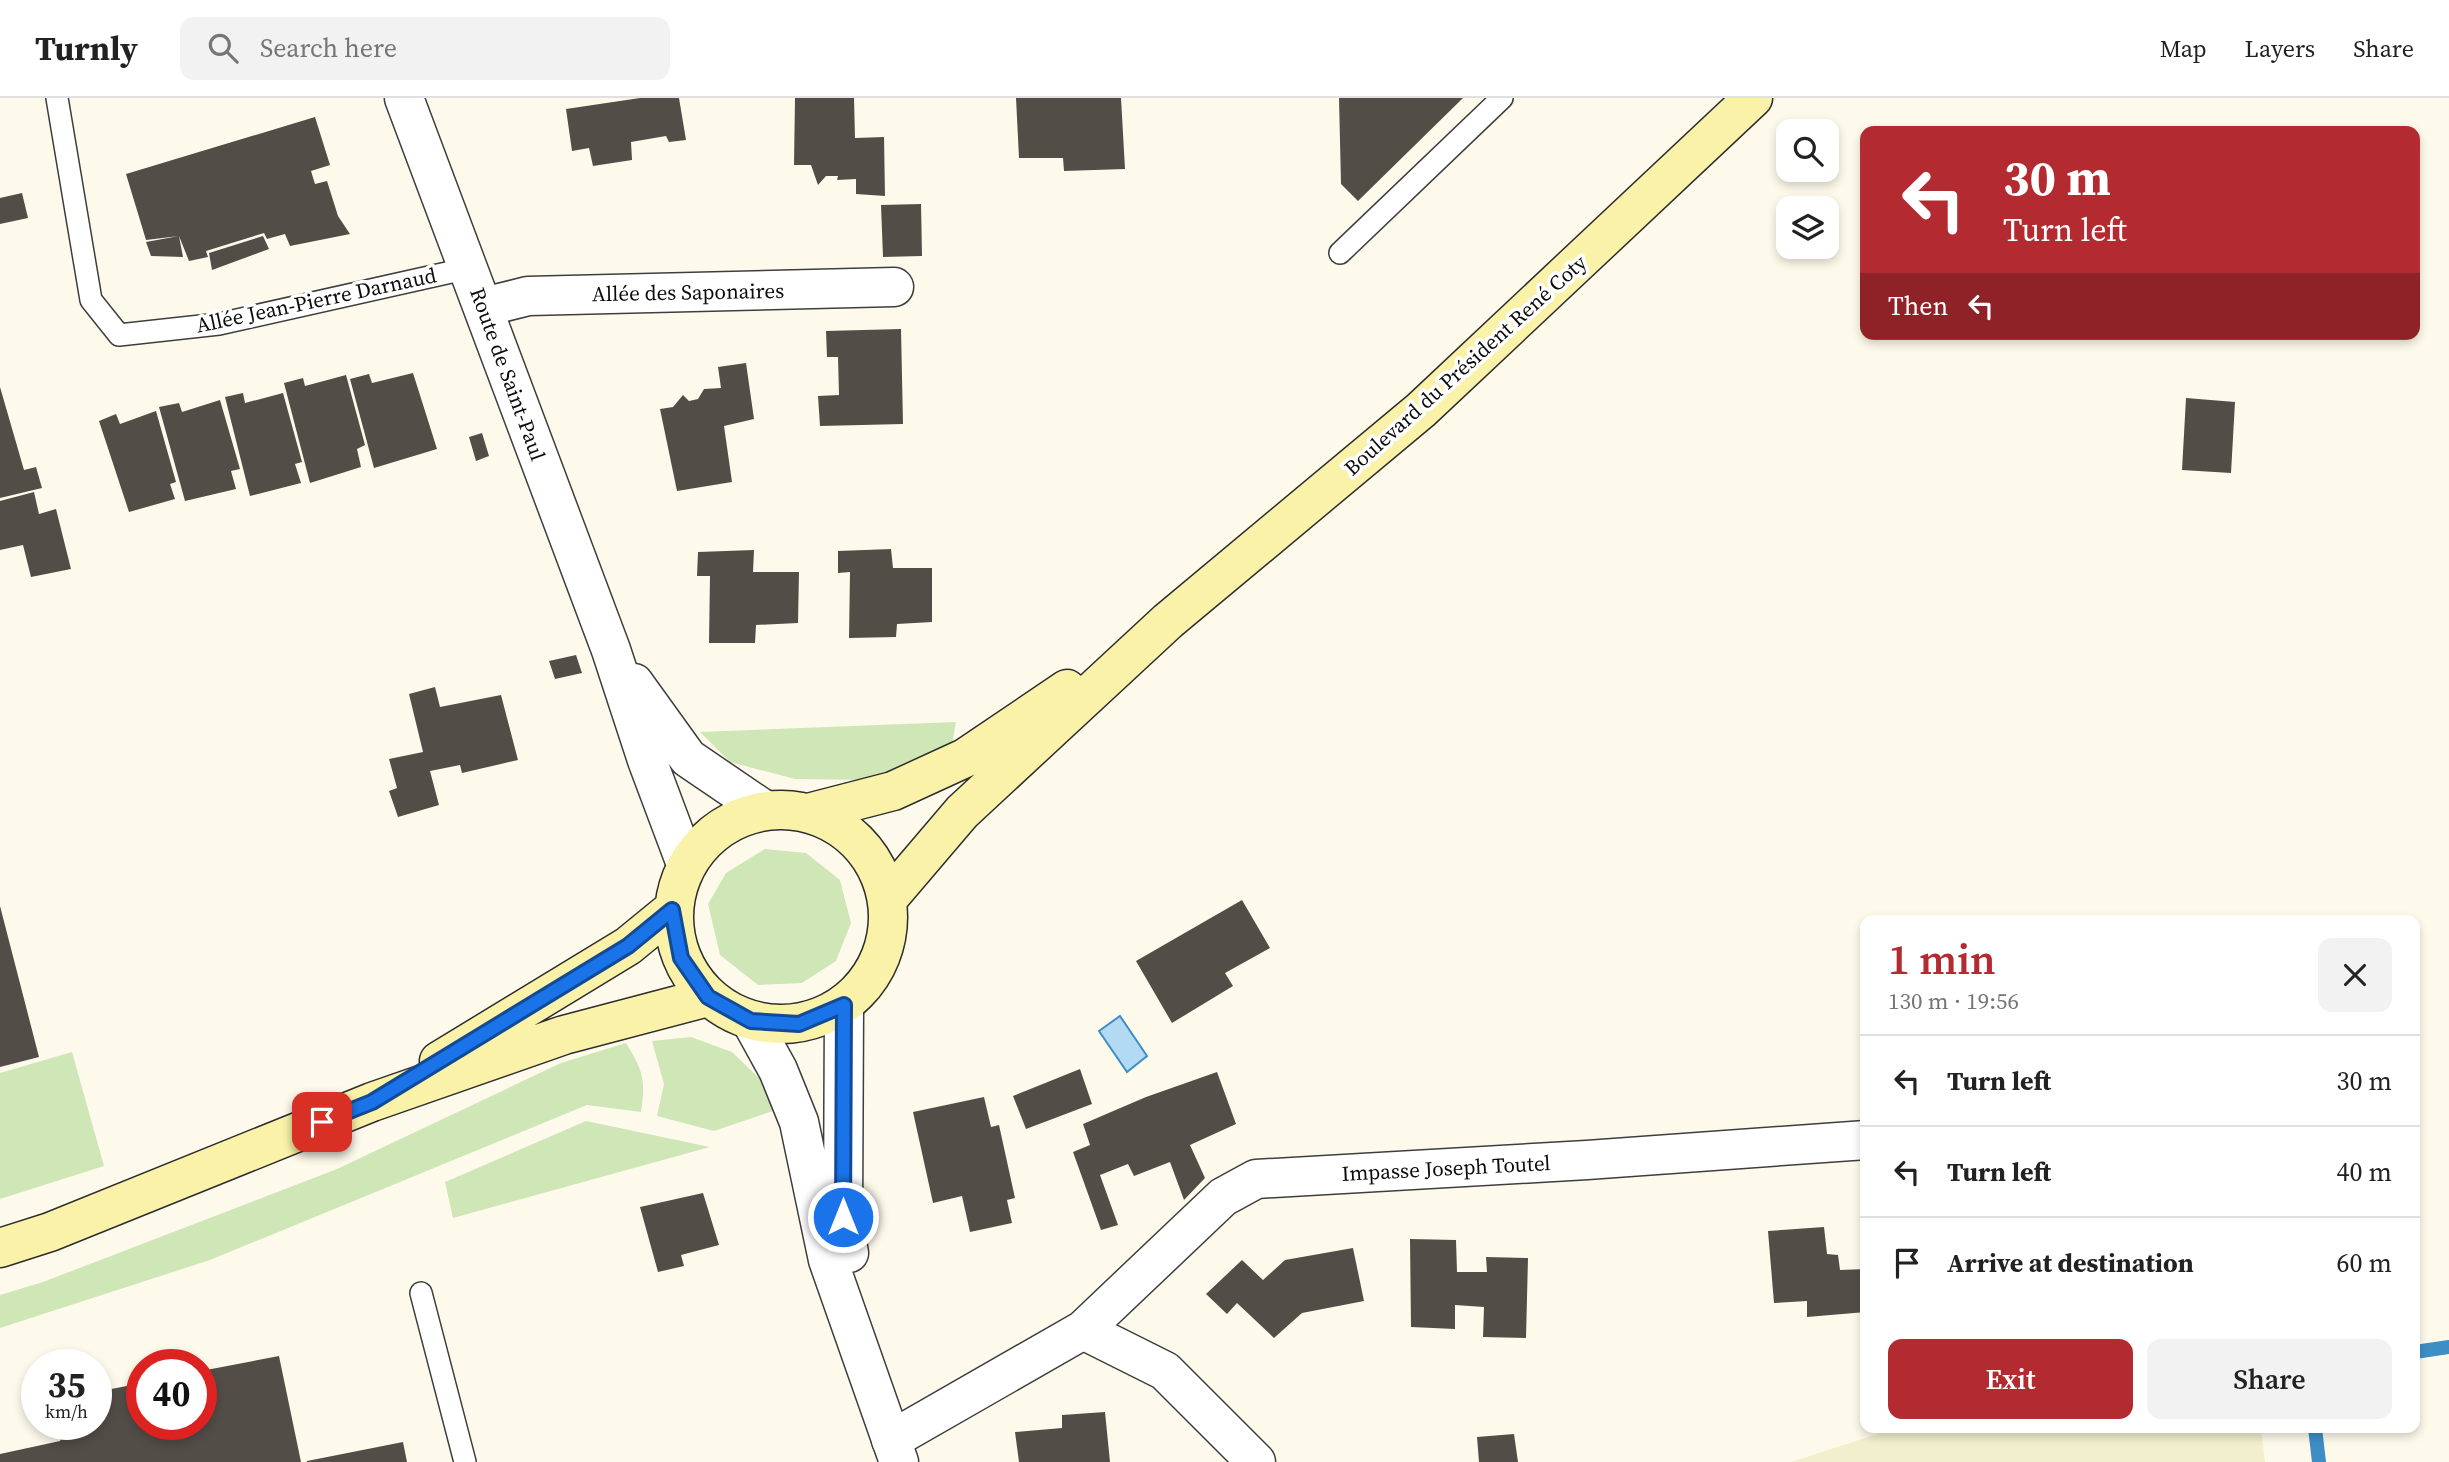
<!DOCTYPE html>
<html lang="en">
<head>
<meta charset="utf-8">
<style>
  :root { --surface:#fff; --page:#f2f2f2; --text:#222; --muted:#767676; --line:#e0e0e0; --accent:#b32b31 }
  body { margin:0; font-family:"Source Serif 4",serif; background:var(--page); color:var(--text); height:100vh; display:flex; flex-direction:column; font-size:26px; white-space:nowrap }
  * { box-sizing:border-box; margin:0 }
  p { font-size:23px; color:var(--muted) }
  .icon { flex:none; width:38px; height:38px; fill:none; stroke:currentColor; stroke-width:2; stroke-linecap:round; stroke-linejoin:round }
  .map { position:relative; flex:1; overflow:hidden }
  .sheet { position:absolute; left:1860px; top:817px; width:560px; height:518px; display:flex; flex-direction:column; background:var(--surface); border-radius:14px; box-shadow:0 4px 10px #0003 }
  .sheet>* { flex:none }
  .guide { position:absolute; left:1860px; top:28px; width:560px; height:214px; border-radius:14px; box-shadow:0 4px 10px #0003; background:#b32b31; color:#fff; overflow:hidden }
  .buttons { position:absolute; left:1776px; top:21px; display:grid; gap:14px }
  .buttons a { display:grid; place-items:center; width:63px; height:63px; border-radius:14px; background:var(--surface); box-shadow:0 4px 10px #0003; font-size:35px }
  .speed { position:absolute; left:21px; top:1251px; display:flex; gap:14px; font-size:35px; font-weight:700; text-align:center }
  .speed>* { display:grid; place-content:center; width:91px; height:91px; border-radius:50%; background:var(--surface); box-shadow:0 4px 10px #0003; line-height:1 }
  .speed small { font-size:18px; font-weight:400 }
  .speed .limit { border:10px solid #d22; background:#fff; color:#111 }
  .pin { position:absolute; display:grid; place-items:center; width:60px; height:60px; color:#fff; margin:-30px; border-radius:14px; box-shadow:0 4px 10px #0006 }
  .me { position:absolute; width:77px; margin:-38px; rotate:0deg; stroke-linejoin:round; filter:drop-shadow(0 0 5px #0008) }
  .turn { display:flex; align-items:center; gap:24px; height:147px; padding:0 28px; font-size:32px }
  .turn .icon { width:91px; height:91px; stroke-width:2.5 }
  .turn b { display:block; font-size:49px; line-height:60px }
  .then { display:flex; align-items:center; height:66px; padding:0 28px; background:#0003; gap:14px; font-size:26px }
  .round { display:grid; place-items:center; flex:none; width:74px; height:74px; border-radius:14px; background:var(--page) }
  .summary { display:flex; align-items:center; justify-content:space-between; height:119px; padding:0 28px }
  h1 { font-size:42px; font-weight:600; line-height:52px; color:var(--accent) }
  .action { display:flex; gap:14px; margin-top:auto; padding:14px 28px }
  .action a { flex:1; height:80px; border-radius:14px; background:var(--accent); color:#fff; font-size:28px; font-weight:600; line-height:80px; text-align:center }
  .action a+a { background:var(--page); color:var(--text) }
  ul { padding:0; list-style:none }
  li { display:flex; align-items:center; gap:21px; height:91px; padding:0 28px; border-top:2px solid var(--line) }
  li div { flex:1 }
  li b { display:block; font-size:26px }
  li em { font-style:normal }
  header { display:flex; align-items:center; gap:42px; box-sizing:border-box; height:98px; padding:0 35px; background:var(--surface); border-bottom:2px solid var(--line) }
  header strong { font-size:33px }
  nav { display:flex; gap:38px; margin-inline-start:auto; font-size:24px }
  .search { width:490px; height:63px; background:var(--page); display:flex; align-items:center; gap:18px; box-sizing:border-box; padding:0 24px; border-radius:14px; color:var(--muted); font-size:26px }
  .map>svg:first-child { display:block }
  .farmland { fill:#f2efcd }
  .green { fill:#cfe6b7 }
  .water { fill:#b2daf2; stroke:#3d8ec5; stroke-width:2 }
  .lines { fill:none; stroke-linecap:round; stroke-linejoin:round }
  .stream { stroke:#3d8ec5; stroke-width:14 }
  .building { fill:#534d48 }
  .service-casing { stroke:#3e3e3e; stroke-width:24 }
  .minor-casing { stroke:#3e3e3e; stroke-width:41 }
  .tertiary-casing { stroke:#3e3e3e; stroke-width:41 }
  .secondary-casing { stroke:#2d2d2d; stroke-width:41 }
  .service { stroke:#fff; stroke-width:21 }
  .minor { stroke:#fff; stroke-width:38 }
  .tertiary { stroke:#fff; stroke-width:38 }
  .secondary { stroke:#fbf2a9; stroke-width:38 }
  .route-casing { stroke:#114b97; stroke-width:18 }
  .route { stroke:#1a73e8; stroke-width:12 }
  .labels { text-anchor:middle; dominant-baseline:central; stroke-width:7; stroke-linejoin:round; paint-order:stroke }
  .street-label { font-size:21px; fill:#0b0b0b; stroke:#fff }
</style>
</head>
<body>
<header>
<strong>Turnly</strong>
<div class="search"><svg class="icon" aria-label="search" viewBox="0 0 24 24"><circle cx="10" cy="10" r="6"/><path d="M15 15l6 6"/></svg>Search here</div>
<nav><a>Map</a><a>Layers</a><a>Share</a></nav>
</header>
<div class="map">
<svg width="2449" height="1364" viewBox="0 0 2449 1364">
  <rect width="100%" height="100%" fill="#fefaeb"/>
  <!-- farmland -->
  <path class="farmland" d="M1896,1330H2261L2265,1364H1791Z"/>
  <!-- green -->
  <path class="green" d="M956,624L952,646L865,682L795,681L730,664L700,634Z
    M765,751L806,755L840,782L851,825L836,863L802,885L758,887L720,857L708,806L726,775Z
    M691,939L732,954L761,982L776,1012L714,1033L657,1018L664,986L652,943Z
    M626,945C643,972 646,983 641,1014L587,1007L210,1162L0,1230V1197L43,1184L337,1071L561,965Z
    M72,954L104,1068L0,1101V975Z
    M586,1023L710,1049L453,1120L445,1084Z"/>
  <!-- water -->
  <path class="water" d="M1120,918L1147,958L1127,974L1099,933Z"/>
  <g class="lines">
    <!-- stream -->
    <path class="stream" d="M2415,1254L2449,1249
      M2315,1330L2319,1364"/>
  </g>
  <!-- building -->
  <path class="building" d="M640,0H679L686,42L669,44L666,38L631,44L632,62L593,68L589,50L572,53L566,11Z
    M795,0H854L855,40L884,39L885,98L856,96V81L837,82L838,78H826L818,87L811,67H794Z
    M1016,0H1121L1125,71L1064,73L1063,60H1019Z
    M1339,0H1463L1358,103L1341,86Z
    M315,19L330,67L311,73L315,86L327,83L338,118L350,136L290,148L285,136L267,141L264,135L206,153L208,159L189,163L179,138L183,159L151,158L146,144L179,138L146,142L126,76Z
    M22,95L28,120L0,126V100Z
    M921,106L922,158L883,159L881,107Z
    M263,138L269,151L212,172L209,155Z
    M901,231L903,326L820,328L818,298L839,297L838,259H827L826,233Z
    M746,265L754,321L724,328L732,384L677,393L660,311L673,309L683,297L689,303L698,301L704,291L721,290L718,269Z
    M413,275L437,351L374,370L350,281L369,276L372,285Z
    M346,277L365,347L357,351L361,369L310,385L284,285L303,280L305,288Z
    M0,289L24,372L36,369L42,390L0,400Z
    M243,295L245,305L283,295L302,364L295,366L301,385L250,398L225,299Z
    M2186,300L2235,304L2231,375L2182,372Z
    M220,302L240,371L231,373L236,391L185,403L159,309L179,305L182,314Z
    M156,313L176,384L170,386L175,401L129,414L99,323L116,316L120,326Z
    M482,335L489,358L476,363L469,339Z
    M34,394L39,416L56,411L71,471L31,479L23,447L0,452V403Z
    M891,451L893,470H932V524L897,526L896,539L849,540L850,474L838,475V453Z
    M754,452L753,474H799L798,525L756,527L755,545H709L710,478H697L698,454Z
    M576,557L582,575L555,581L549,563Z
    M435,589L440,609L501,597L518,662L462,675L460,667L430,673L439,707L398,719L389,693L397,690L389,661L423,654L409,596Z
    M1242,802L1270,850L1225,875L1233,888L1172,925L1136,863Z
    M0,808L39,959L0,969Z
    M1080,971L1092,1006L1026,1031L1013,998Z
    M1217,974L1236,1026L1190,1047L1205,1080L1184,1102L1170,1064L1134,1078L1128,1066L1100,1077L1118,1127L1101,1132L1073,1054L1090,1047L1083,1026L1146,999Z
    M984,999L991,1029L999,1027L1015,1100L1007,1102L1012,1125L970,1134L962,1098L933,1105L913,1014Z
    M703,1095L719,1147L681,1157L684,1168L658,1174L640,1109Z
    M1824,1129L1827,1156L1838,1157L1840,1172L1866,1171V1214L1807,1219V1203L1774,1205L1768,1133Z
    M1410,1141L1456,1142L1457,1174H1487L1486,1159L1528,1160L1526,1240L1483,1239L1484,1209L1455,1207V1231L1411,1229Z
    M1353,1150L1364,1203L1302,1215L1274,1240L1237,1205L1227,1216L1206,1196L1242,1162L1263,1182L1285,1162Z
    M279,1258L301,1364H0V1356L60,1343L68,1326H96V1294L142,1285V1326H201V1273Z
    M1105,1314L1110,1364H1019L1015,1334L1062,1330V1317Z
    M1514,1336L1518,1364H1479L1477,1339Z
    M403,1344L407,1364H307V1363Z"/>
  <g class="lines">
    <defs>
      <path id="service" d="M57,0L91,202L119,237L219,226L469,170
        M1340,155L1502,0
        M421,1195L465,1364"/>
      <path id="minor" d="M484,209L528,198L894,189
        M1083,1232L1165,1273L1256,1364
        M891,1342L1083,1232L1223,1099L1256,1081L1587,1062L1866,1042"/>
      <path id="tertiary" d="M404,0L611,552L647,662L686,766
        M634,585L688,660L763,711
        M844,907L843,1119L849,1155
        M751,923L778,972L799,1024L828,1162L899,1364"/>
      <path id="secondary" d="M674 819a107 107 0 1 1 214 0a107 107 0 1 1-214 0Z
        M812,714L893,693L965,660L1067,591
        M887,802L962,714L1168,523L1421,312L1753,0
        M439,963L628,848L672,812
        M0,1150L50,1134L372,1004L564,937L708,899"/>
    </defs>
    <!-- service casing -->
    <use href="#service" class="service-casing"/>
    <!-- minor casing -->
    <use href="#minor" class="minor-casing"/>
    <!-- tertiary casing -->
    <use href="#tertiary" class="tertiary-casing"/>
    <!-- secondary casing -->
    <use href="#secondary" class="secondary-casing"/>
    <!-- service -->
    <use href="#service" class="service"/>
    <!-- minor -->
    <use href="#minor" class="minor"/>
    <!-- tertiary -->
    <use href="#tertiary" class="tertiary"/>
    <!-- secondary -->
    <use href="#secondary" class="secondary"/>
  </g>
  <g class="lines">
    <defs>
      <path id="route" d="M322,1024L372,1004L628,848L672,812L681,860L708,899L751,923L799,926L844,907L843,1119"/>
    </defs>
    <!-- route casing -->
    <use href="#route" class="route-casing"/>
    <!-- route -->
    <use href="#route" class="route"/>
  </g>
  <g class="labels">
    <!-- street labels -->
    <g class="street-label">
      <text transform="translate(688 194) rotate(-1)">Allée des Saponaires</text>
      <text transform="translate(316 202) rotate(-12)">Allée Jean-Pierre Darnaud</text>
      <text transform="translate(1465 267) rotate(-42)">Boulevard du Président René Coty</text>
      <text transform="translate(508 276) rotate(70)">Route de Saint-Paul</text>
      <text transform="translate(1446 1070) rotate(-3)">Impasse Joseph Toutel</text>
    </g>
  </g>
</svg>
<div class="buttons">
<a><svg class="icon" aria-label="search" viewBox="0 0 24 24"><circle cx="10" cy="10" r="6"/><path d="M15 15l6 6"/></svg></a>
<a><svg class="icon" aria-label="layers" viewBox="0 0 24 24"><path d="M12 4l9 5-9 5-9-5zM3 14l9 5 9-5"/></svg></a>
</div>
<div class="speed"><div>35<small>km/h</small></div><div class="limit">40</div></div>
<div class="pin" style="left:322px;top:1024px;background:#d93025"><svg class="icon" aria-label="arrive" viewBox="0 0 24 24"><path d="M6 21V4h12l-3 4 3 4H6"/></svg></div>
<svg class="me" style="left:843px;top:1119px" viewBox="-20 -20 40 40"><circle r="17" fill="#1a73e8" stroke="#fff" stroke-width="3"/><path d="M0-11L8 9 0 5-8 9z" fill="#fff"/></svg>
<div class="guide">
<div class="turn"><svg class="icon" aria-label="left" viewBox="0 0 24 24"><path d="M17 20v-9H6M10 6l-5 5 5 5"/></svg><div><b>30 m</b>Turn left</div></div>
<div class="then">Then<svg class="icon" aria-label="left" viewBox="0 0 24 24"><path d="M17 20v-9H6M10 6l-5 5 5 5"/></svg></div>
</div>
<section class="sheet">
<div class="summary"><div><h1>1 min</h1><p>130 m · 19:56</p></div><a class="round"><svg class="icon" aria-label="close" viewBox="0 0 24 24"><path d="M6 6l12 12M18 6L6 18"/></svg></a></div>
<ul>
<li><svg class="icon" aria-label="left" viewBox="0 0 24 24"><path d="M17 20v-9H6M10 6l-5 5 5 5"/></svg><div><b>Turn left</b></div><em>30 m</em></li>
<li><svg class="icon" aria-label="left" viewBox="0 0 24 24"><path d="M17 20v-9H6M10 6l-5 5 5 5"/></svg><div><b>Turn left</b></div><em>40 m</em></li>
<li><svg class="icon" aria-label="arrive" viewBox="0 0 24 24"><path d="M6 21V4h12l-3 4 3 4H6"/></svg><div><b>Arrive at destination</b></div><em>60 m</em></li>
</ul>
<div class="action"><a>Exit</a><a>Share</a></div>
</section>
</div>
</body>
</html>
